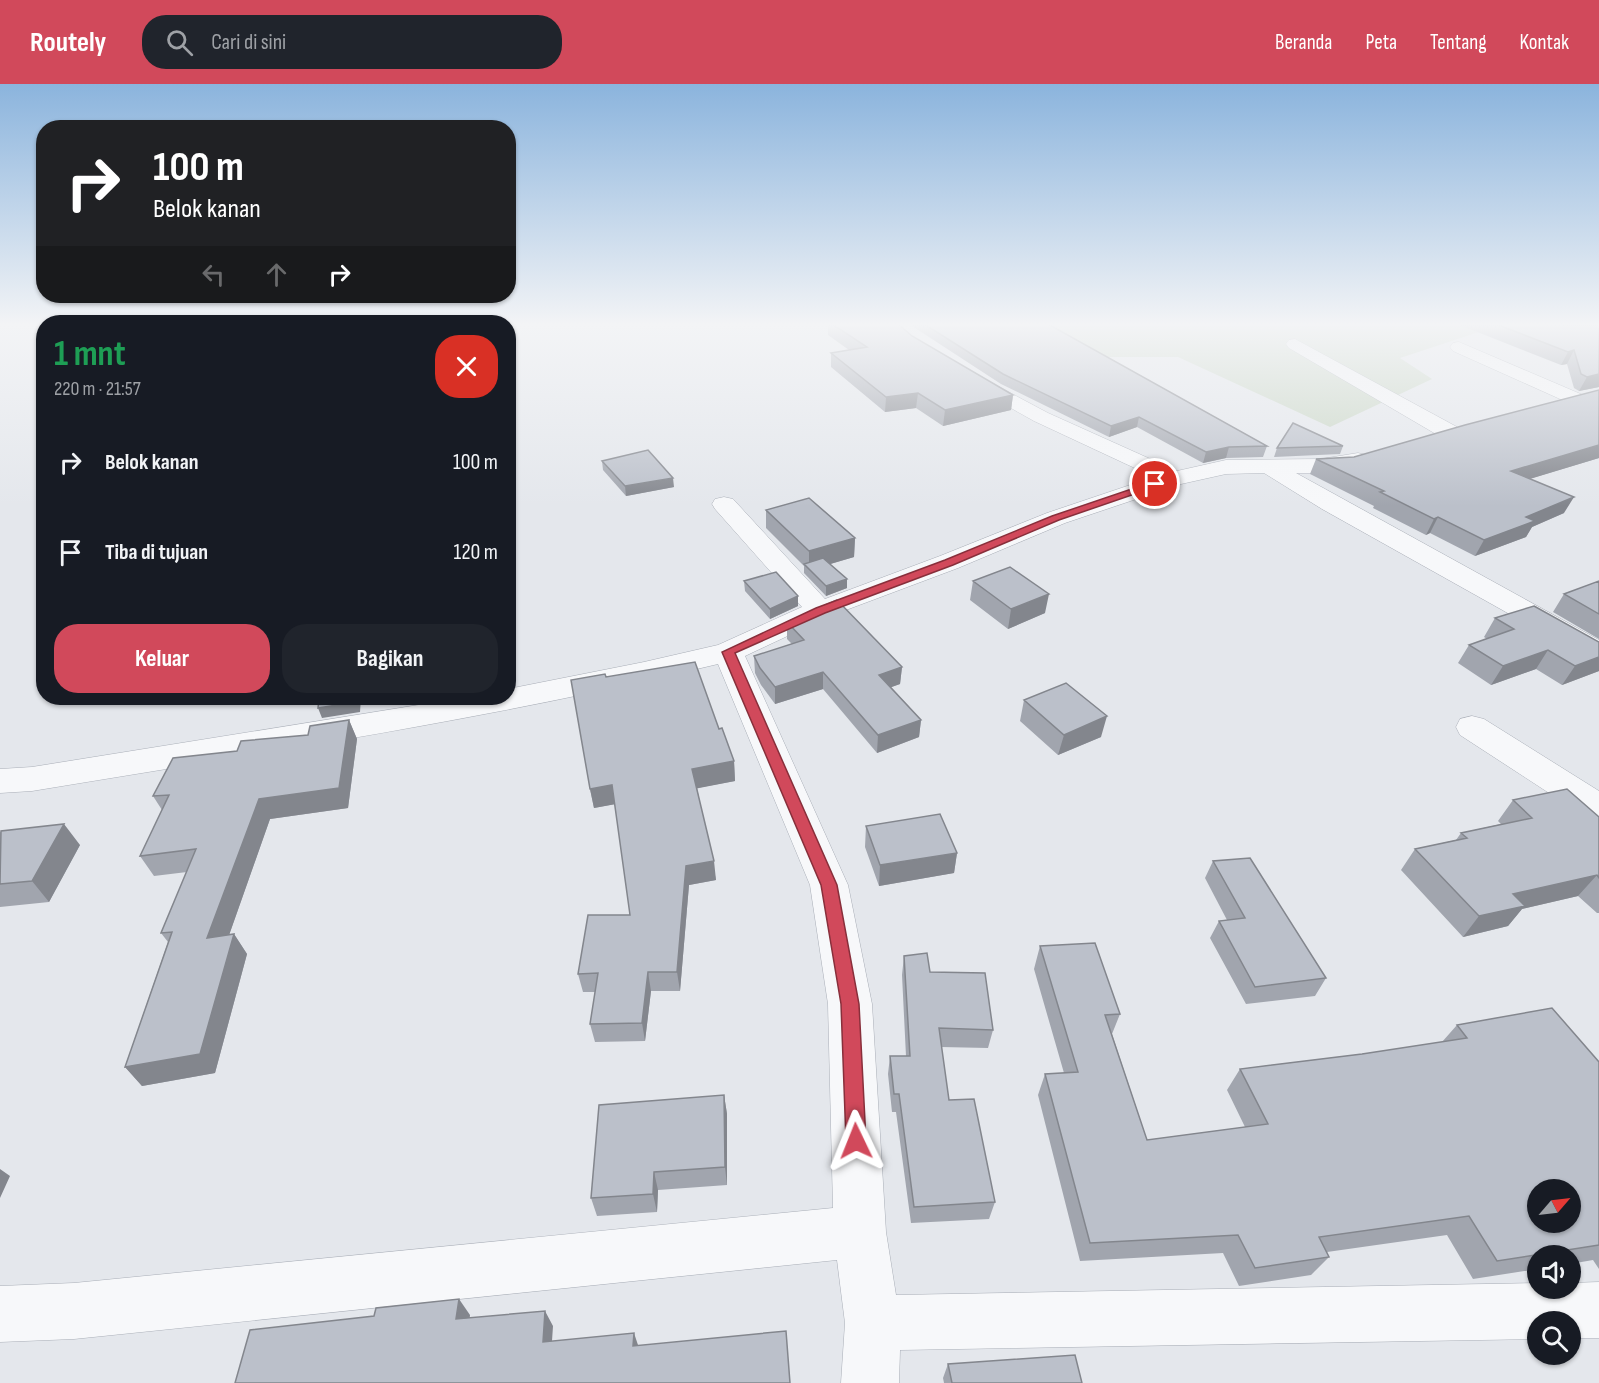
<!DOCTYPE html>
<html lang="id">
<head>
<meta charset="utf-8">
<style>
  :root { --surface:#171b24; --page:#20242c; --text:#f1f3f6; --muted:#9ea1a6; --accent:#d1495b }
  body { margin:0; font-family:"Sofia Sans Condensed",sans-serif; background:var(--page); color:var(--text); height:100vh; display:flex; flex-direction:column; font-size:22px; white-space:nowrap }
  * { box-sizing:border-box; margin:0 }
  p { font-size:20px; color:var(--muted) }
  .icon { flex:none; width:33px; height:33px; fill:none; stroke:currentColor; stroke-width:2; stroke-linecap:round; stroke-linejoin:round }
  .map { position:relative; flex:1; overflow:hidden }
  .panel { position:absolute; left:36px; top:231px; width:480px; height:390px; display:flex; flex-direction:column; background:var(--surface); border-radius:24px; box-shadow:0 2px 4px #0004 }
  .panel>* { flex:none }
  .hud { position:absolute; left:36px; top:36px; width:480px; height:183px; border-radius:24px; box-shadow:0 2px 4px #0004; background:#202124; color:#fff; overflow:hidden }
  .needle { width:39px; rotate:62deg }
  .fabs { position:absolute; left:1527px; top:1095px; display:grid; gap:12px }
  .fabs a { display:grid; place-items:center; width:54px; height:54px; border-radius:50%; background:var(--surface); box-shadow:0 2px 4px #0004; font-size:30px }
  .pin { position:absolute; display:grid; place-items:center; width:51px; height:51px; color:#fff; margin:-26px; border:3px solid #fff; border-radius:50%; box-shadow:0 2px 6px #0007 }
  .me { position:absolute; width:66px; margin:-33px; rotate:358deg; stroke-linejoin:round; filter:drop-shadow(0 0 4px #0008) }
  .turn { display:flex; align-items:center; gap:21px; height:126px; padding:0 18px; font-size:27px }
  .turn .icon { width:78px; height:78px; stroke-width:2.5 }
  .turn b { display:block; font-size:42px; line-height:51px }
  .lanes { display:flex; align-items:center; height:57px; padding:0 18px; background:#0003; justify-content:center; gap:30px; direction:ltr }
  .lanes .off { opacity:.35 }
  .round { display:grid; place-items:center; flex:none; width:63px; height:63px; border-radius:24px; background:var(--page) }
  .headline { display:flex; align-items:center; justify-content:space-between; height:102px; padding:0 18px }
  h1 { font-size:36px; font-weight:700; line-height:45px; color:#1e9e55 }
  .button { display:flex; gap:12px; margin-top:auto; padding:12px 18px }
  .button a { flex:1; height:69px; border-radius:24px; background:var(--accent); color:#fff; font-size:24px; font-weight:700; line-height:69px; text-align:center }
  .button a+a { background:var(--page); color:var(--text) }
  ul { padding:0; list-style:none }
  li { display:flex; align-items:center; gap:18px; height:90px; padding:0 18px }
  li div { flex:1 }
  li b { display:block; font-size:22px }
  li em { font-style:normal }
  header { display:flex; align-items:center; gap:36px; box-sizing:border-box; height:84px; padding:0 30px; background:var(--accent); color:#fff }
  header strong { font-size:28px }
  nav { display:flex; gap:33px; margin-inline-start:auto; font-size:21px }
  .search { width:420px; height:54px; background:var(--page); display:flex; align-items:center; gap:15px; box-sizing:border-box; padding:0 21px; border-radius:24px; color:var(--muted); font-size:22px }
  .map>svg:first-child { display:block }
  .green { fill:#c9d6c5 }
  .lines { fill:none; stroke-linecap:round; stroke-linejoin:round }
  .minor-casing { stroke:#a9aeb7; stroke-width:1 }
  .minor { fill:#f7f8fa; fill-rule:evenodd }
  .wall { fill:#a1a5ae }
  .shaded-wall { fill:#83868d }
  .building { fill:#bbc0ca; stroke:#83868d; stroke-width:1.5; fill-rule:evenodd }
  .route { fill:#d1495b; stroke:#882f3b; stroke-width:1.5 }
</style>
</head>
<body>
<header>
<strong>Routely</strong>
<div class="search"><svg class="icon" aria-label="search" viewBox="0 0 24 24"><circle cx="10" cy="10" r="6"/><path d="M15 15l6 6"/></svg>Cari di sini</div>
<nav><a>Beranda</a><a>Peta</a><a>Tentang</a><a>Kontak</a></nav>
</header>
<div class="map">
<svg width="1599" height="1299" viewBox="0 0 1599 1299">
  <rect width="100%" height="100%" fill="#e4e7ec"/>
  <!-- green -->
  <path class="green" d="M1047,240H1478L1485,246L1400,274L1432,295L1330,343L1178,273H1094Z"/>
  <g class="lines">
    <defs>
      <path id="minor" d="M1295,255L1457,343L1460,348L1457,353L1449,354L1441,353L1289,264L1286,260L1289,256Z
        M1459,258L1583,311L1586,315L1583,319H1569L1453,267L1450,263L1453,259Z
        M975,290L1048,329L1177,387L1226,376L1321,375L1358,369L1366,371L1369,376L1366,381L1321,389H1296L1599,556V577L1588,574L1322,425L1264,389L1226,390L1181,400L1065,439L958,484L830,532L745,572L848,801L872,920L886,1148L896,1211L1538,1199V1204H1570V1199L1599,1198V1254H1570V1238H1538V1255L900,1266L899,1299H841L845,1239L837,1176L74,1255L0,1258V1202L74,1199L833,1124L828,920L810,801L718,580C492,635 261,669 32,707L0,709V685L32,683L462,614H508V605L644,578L718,561L802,523L715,425L712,420L715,415L724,413L733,415L825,515L940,472L1047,429L1154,393L1034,337L968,300L965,296L968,292Z
        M1472,632L1484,635L1599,707V737L1586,733L1460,651L1456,643L1460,635Z"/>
    </defs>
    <!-- minor casing -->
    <use href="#minor" class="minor-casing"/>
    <!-- minor -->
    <use href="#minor" class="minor"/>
  </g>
  <!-- wall -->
  <path class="wall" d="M828,240H898L912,252L1013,311L1011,326L943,342L916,324L885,328L831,283V269L849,266L828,251Z
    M909,240H1048L1267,362L1263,373L1226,374L1203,379L1137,343L1109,353L1001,300Z
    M1457,240H1599V303L1579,307L1574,304L1567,280L1561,281Z
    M1599,306V374L1529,395L1564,429L1532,443L1526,453L1475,472L1430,449L1426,451L1373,424L1374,422L1310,390L1316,375L1354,373Z
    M1343,362L1340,370L1274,373L1277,364Z
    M602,377L674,403L626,412L603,386Z
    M766,426L855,454L854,473L830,480L847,495V504L826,512L804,489V482L766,444Z
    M744,497L798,522L770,535L745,507Z
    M973,497L1045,529L1008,545L970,516Z
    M1599,497V555L1553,528L1564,510Z
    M1495,534L1599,558V587L1562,601L1536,585L1491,601L1458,579L1469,561L1487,555L1484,553Z
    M787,538L902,583L900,600L891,603L921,636L919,653L877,669L823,605L775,620L761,601L755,589L754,572L792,560L787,555Z
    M606,593L719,645L734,677L735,697L697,704L716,796L689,801L680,907H651L645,957L595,958L590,940L595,908H583L578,890L630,831L615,720L594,724L590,705Z
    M1024,616L1101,653L1058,671L1020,637Z
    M349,636L357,655L348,724L270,735L229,851L234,850L247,870L215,989L142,1002L125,983L168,858L161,849L187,788L154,792L140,772L162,726L153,712L237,667L308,651Z
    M1513,716L1599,733V829H1597L1578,812L1522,825L1508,842L1463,853L1401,786L1415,765L1456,756L1461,749L1501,740L1498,737Z
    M866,742L957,769L954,789L879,802L865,763Z
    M0,748L80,761L49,818L0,823Z
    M1213,777L1326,894L1315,912L1246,920L1210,854L1219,837L1227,836L1205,794Z
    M1040,862L1120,930L1112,950L1147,1056L1245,1043L1227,1006L1240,985L1362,970L1442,958L1457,941L1599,978V1185L1593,1176L1570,1180V1172H1538V1185L1473,1195L1447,1151L1327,1168L1329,1173L1311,1191L1239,1202L1223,1169L1080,1177L1038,1011L1045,990L1064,989L1034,885Z
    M904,872L930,888L993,946L988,964L941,963L949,1016L995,1118L989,1135L911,1139L896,1028H892L888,990L890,972H906L902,891Z
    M724,1011L727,1030V1101L658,1106L657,1128L597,1132L591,1114Z
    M948,1280L1082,1299H944L943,1294Z"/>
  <!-- shaded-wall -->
  <path class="shaded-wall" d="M1574,266L1567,280L1561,281L1568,268Z
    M1599,290V303L1579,307L1587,293Z
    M918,309L916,324L885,328L886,313Z
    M1013,311L1011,326L943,342L945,326Z
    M1139,333L1137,343L1109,353L1111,342Z
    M1599,361V374L1503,403L1511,387Z
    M1229,363L1226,374L1203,379L1206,368Z
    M673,394L674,403L626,412L625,402Z
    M1574,413L1564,429L1532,443L1526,453L1475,472L1484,456L1526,433Z
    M1438,433L1430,449L1426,451L1434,435Z
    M855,454L854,473L810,486L809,485V467Z
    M847,495V504L826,512V502Z
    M1049,510L1045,529L1008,545L1011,525Z
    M798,512V522L770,535V525Z
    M1548,566L1536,585L1491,601L1503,582Z
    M1599,573V587L1562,601L1575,582Z
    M902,583L900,600L878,608L879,591Z
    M823,588V605L775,620V603Z
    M356,614H361L360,628L322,634L318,624Z
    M1107,632L1101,653L1058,671L1064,651Z
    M349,636L357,655L348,724L270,735L221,874L207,854L259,715Z
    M921,636L919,653L877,669L878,651Z
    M734,677L735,697L694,705L692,685Z
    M612,701L616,720L594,724L590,705Z
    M64,740L80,761L49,818L32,797Z
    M957,769L954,789L879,802L880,781Z
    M714,777L716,796L689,801L680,907L677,888L686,782Z
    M1597,791L1578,812L1522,825L1508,842L1463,853L1479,832L1513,810Z
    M234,850L247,870L215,989L142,1002L125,983Z
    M648,888L651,907L645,957L642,939Z
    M724,1011L727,1030V1101L725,1083Z
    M0,1085L10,1092L0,1114Z
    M654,1088L658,1106L657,1128L653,1110Z
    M459,1215L470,1231L468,1250L456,1235Z
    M545,1227L553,1242L551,1272L543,1258Z
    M634,1249L639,1264L633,1262Z"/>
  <!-- building -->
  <path class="building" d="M832,240H898L912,252L1013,311L945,326L918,309L886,313L831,269L867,263Z
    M924,240H1048L1267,362L1229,363L1206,368L1139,333L1111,342L1003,290Z
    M1496,240L1599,241V290L1587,293L1581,290L1574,266L1568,268Z
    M1599,306V361L1511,387L1574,413L1526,433L1535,437L1484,456L1438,433L1434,435L1380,408L1384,407L1316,375L1354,373L1465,341Z
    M1293,339L1343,362L1277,364Z
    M648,366L673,394L625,402L602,377Z
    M809,414L855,454L809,467L766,426Z
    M823,474L847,495L826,502L804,480Z
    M1010,483L1049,510L1011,525L973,497Z
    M776,488L798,512L770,525L744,497Z
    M1599,497V530L1564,510Z
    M837,516L902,583L879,591L921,636L878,651L823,588L775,603L760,584L754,572L804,556L787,538Z
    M1534,522L1599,558V573L1575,582L1548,566L1503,582L1469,561L1514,545L1495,534Z
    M695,578L719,645L722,644L734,677L692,685L714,777L686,782L677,888H648L642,939L590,940L598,889L578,890L588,831H630L612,701L590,705L571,596L605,590L606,593Z
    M1066,599L1107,632L1064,651L1024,616Z
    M319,614H356V618L318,624Z
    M349,636L339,704L259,715L207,854L234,850L200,970L125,983L172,848L161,849L196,765L140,772L169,711L153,712L173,674L237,667L241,657L308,651L310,642Z
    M1567,705L1599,733V794L1597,791L1513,810L1525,822L1479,832L1415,765L1467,754L1461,749L1532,734L1513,716Z
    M940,730L957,769L880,781L866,742Z
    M64,740L32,797L0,800L1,747Z
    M1250,774L1326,894L1255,903L1219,837L1245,834L1213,777Z
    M1095,859L1120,930L1105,931L1147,1056L1268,1040L1240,985L1362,970L1467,954L1457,941L1552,924L1599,978V1161L1497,1177L1469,1132L1319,1153L1329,1173L1255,1184L1238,1151L1090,1159L1045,990L1078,988L1040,862ZM1538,1106H1570V1138H1538Z
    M927,869L930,888L985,889L993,946L939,944L949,1016L974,1015L995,1118L914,1123L899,1010H894L890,972H910L904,872Z
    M724,1011L725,1083L654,1088L653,1110L591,1114L599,1021Z
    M459,1215L456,1235L545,1227L543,1258L634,1249L633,1262L786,1247L790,1299H235L250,1246L374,1232L376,1224Z
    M1075,1271L1082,1299H952L948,1280Z"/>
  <!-- sky -->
  <linearGradient id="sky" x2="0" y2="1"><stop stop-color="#8bb4dd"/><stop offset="0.57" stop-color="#f3f4f6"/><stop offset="1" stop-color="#f3f4f6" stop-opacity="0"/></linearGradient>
  <rect width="1599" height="422" fill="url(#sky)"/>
  <!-- route -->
  <path class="route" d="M1155,397L1158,398V402L1059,436L953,481L825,529L735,569L837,801L859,920L866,1057L863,1064L856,1067L849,1064L846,1057L841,920L821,801L722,568L816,524L945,476L1052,432Z"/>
</svg>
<div class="fabs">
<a><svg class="needle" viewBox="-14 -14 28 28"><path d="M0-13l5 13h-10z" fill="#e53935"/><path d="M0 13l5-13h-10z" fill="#9ea1a6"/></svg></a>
<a><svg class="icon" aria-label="sound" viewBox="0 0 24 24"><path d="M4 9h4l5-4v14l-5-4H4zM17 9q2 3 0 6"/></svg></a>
<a><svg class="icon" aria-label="search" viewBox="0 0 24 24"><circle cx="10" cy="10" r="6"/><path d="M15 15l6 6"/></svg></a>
</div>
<div class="pin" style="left:1155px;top:400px;background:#d93025"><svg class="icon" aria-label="arrive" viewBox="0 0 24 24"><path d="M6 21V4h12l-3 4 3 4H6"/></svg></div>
<svg class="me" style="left:856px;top:1057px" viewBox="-20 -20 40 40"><path d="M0-17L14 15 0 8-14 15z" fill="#d1495b" stroke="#fff" stroke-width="4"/></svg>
<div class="hud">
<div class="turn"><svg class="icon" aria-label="right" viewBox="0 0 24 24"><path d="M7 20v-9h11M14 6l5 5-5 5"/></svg><div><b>100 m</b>Belok kanan</div></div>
<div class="lanes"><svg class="icon off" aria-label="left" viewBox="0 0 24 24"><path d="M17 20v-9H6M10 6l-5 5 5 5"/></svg><svg class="icon off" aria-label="ahead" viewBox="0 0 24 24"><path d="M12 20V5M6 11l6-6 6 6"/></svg><svg class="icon" aria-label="right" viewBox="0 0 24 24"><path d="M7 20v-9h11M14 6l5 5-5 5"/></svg></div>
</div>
<section class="panel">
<div class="headline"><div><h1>1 mnt</h1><p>220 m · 21:57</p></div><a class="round" style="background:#d93025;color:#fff"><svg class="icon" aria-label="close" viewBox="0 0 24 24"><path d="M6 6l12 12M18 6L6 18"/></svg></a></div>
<ul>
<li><svg class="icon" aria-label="right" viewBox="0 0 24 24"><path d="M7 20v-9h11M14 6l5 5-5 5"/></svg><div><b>Belok kanan</b></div><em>100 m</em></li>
<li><svg class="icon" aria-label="arrive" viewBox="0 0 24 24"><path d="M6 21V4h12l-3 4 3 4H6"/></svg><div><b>Tiba di tujuan</b></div><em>120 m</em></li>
</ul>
<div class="button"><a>Keluar</a><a>Bagikan</a></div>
</section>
</div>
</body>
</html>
